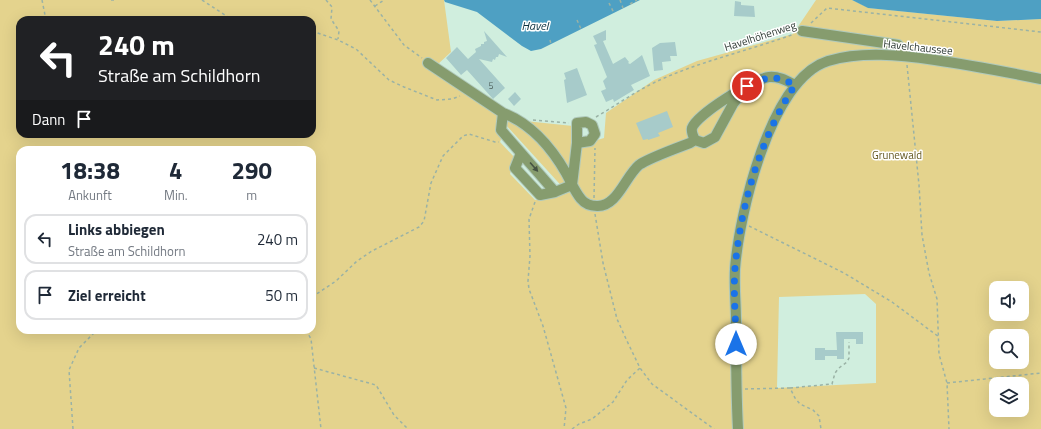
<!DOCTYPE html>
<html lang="de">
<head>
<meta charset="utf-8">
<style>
  :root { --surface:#fff; --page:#f2f2f3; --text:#1f2937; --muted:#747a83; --line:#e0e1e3 }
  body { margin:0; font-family:"Titillium Web",sans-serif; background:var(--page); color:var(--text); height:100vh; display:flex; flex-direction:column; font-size:15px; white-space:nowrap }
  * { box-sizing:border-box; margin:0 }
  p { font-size:13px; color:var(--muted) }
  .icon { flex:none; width:22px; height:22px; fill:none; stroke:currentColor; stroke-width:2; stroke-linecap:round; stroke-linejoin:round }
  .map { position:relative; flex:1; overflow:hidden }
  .side { position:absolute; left:16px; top:146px; width:300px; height:188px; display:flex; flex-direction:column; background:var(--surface); border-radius:12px; box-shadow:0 4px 16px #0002 }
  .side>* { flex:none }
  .hud { position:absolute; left:16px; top:16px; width:300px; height:122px; border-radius:12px; box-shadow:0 4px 16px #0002; background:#202124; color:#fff; overflow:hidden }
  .tools { position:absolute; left:989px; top:281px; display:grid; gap:8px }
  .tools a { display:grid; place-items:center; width:40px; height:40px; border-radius:8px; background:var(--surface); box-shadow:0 4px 16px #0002; font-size:20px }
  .pin { position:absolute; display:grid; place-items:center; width:34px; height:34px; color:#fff; margin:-17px; border:2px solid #fff; border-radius:50%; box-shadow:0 1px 4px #0007 }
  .me { position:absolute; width:44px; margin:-22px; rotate:0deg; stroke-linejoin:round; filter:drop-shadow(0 0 3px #0008) }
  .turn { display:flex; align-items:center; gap:14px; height:84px; padding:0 16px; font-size:18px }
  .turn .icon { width:52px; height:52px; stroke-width:2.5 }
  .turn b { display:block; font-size:28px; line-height:34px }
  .then { display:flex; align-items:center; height:38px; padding:0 16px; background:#0003; gap:8px; font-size:15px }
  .eta { display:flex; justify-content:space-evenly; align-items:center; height:68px; text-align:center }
  .eta b { font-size:24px; font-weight:700; line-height:28px }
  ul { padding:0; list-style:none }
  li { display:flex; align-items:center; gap:12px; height:50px; margin:0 8px 6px; padding:0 8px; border:2px solid var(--line); border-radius:12px }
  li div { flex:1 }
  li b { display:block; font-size:15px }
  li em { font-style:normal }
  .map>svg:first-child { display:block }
  .green { fill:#e4d38d; fill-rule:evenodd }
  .water { fill:#4ea0c3 }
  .building { fill:#a7cbca }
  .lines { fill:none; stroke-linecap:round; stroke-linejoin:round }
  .minor-casing { stroke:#b0cabc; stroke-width:12 }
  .path { stroke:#9ab2a5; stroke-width:1.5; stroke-dasharray:3 3; stroke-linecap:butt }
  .minor { stroke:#869c6e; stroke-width:10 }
  .oneway { fill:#455343 }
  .route { stroke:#1a73e8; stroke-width:7; stroke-dasharray:0 12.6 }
  .labels { text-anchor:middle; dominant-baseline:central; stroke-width:3; stroke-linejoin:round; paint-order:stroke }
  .number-label { font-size:9px; fill:#4d5f5a }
  .street-label { font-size:11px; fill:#2f3b35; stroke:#fff }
  .park-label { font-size:11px; fill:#635720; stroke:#fff }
  .water-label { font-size:12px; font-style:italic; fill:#09303f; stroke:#fff }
</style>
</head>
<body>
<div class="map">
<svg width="1041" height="429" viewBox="0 0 1041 429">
  <rect width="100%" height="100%" fill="#d0eede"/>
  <!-- green -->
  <path class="green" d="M0,0H444L451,52L437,65L525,121L573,126L574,147L604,138L606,113L654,80L697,61L793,34L816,0H852L869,8L997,21L1041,19V429H0ZM20,20H312V134H20ZM506,125L567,192L535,200L510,174L515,158L500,142ZM20,150H312V330H20ZM996,288H1022V314H996ZM865,294L876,304V383L777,388L779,297ZM996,336H1022V362H996ZM996,384H1022V410H996Z"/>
  <!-- water -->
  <path class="water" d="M444,0H640L541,49L531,51L522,46L477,12L445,2Z
    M852,0H1041V19L997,21L868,8Z"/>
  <!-- building -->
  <path class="building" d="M735,1L741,2V5L754,6L755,17L734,16Z
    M606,30V40L603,41L613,64L625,57L629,62L628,63L630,64L642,55L650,76L631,85L634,90L614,102L613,99L606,102L601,91L606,89L603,81L607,77L594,45L597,44L593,36Z
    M484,31L507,57L499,54L498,57H496L495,60L493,59L492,62L479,59L505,88L493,99L467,70L461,75L446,58L457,47L468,59L476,52L475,49L481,46V44H484V42L487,41Z
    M675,42L677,56H670L671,61L662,62L663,70L654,71L652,48L660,43Z
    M577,68L587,95L567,103L564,80L566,79L564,73Z
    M515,92L521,99L514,106L508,99Z
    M667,111L673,127L658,133L660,136L648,140V139L643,140L636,123Z
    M836,332H863V344H856V339H844V359H837V356H825V360H815V348H825V350H837Z"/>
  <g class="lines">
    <defs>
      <path id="minor" d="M802,31L898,45L906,56
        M428,63L503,113C532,124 551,147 566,173C571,182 575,192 581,199C585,204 591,206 597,206C617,207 625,177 639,165C649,158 677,148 690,143L695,140
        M747,86L733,104L715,137L704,143L695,140C693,136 691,132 692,128C697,114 754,79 769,77C779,76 787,81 795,85
        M503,113L501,130L555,192L572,185
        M521,153L515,168L540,195L555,192
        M572,185L577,143V123L586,122L592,125L595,134L590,141L577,143
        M738,429C736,393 736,357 736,321C736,304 734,286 735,269C739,215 770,79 828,61C862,51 900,55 935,60C971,65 1006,72 1041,79"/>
    </defs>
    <!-- minor casing -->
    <use href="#minor" class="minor-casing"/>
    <!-- path -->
    <path class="path" d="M42,0L46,20
      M111,0H114
      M202,0L228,17L236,20
      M326,0L332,7L331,19L339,31L338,39
      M370,0L404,45L422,58
      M620,0L623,8
      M609,3L614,13
      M630,4L637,0
      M375,6L384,0
      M577,20L581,29
      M811,23L827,8L1041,32
      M312,31L338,40L356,49L389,80L404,87L437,100L452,99L460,96
      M550,40L551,44
      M907,65L919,185L922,235L929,273L937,299L939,354L947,383L949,429
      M596,117C618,104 639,89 662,79C705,60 751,50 794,34
      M533,120L569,123
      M594,198L595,148
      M535,202L529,219L530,256L528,281L529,289L543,326L566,408L564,429
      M595,214L603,263L617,319L627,341L640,368L652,384L714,429
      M749,226L844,273L892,302L939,337
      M312,297L336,281L357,261L372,251L419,227L424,221L431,183L443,156L463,136L469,134L495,142H499
      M306,330L311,339L321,429
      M314,368L376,385L394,415L408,429
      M947,383L1041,373
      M790,388L832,384L835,373L839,368L847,362L849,358V342
      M745,389L790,388L795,398L800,404L813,410L819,416L821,429
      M73,429L69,370L79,348L94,333L104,330
      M572,429L579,424L592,419L613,402L627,380L640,368"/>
    <!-- minor -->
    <use href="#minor" class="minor"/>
  </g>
  <!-- one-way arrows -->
  <defs><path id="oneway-solid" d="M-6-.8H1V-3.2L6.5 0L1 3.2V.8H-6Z"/></defs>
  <use class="oneway" href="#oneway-solid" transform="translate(534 167) rotate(49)"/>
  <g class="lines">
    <!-- route -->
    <path class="route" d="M736,344C736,319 733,293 735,268C741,204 760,139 795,85C775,75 767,76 747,86"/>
  </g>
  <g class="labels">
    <!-- number labels -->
    <g class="number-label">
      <text x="491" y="85">5</text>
    </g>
    <!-- street labels -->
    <g class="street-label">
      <text transform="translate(760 36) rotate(-18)">Havelhöhenweg</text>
      <text transform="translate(918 47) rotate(6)">Havelchaussee</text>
    </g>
    <!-- park labels -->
    <g class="park-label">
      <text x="897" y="155">Grunewald</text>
    </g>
    <!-- water labels -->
    <g class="water-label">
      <text x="535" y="25">Havel</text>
    </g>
  </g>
</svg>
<div class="tools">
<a><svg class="icon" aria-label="sound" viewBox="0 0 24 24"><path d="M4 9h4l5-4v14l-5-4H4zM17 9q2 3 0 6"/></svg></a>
<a><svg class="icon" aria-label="search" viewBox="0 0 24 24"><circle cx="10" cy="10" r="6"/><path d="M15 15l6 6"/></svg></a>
<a><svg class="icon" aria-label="layers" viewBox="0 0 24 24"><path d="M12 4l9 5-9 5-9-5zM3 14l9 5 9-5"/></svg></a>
</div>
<div class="pin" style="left:747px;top:86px;background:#d93025"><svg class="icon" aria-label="arrive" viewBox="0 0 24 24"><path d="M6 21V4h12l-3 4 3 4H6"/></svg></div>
<svg class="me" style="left:736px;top:344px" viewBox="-20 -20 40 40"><circle r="19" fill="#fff"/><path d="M0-13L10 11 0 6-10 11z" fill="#1a73e8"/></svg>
<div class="hud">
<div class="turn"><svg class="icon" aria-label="left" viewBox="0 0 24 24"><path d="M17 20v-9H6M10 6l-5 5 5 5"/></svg><div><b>240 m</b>Straße am Schildhorn</div></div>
<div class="then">Dann<svg class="icon" aria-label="arrive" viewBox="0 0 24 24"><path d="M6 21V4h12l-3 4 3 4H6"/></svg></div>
</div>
<section class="side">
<div class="eta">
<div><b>18:38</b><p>Ankunft</p></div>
<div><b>4</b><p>Min.</p></div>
<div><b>290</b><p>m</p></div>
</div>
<ul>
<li><svg class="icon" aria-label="left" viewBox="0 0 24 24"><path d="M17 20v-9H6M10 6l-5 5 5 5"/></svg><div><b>Links abbiegen</b><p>Straße am Schildhorn</p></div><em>240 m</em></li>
<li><svg class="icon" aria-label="arrive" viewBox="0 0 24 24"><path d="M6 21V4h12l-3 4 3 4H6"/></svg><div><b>Ziel erreicht</b></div><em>50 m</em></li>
</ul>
</section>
</div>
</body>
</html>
